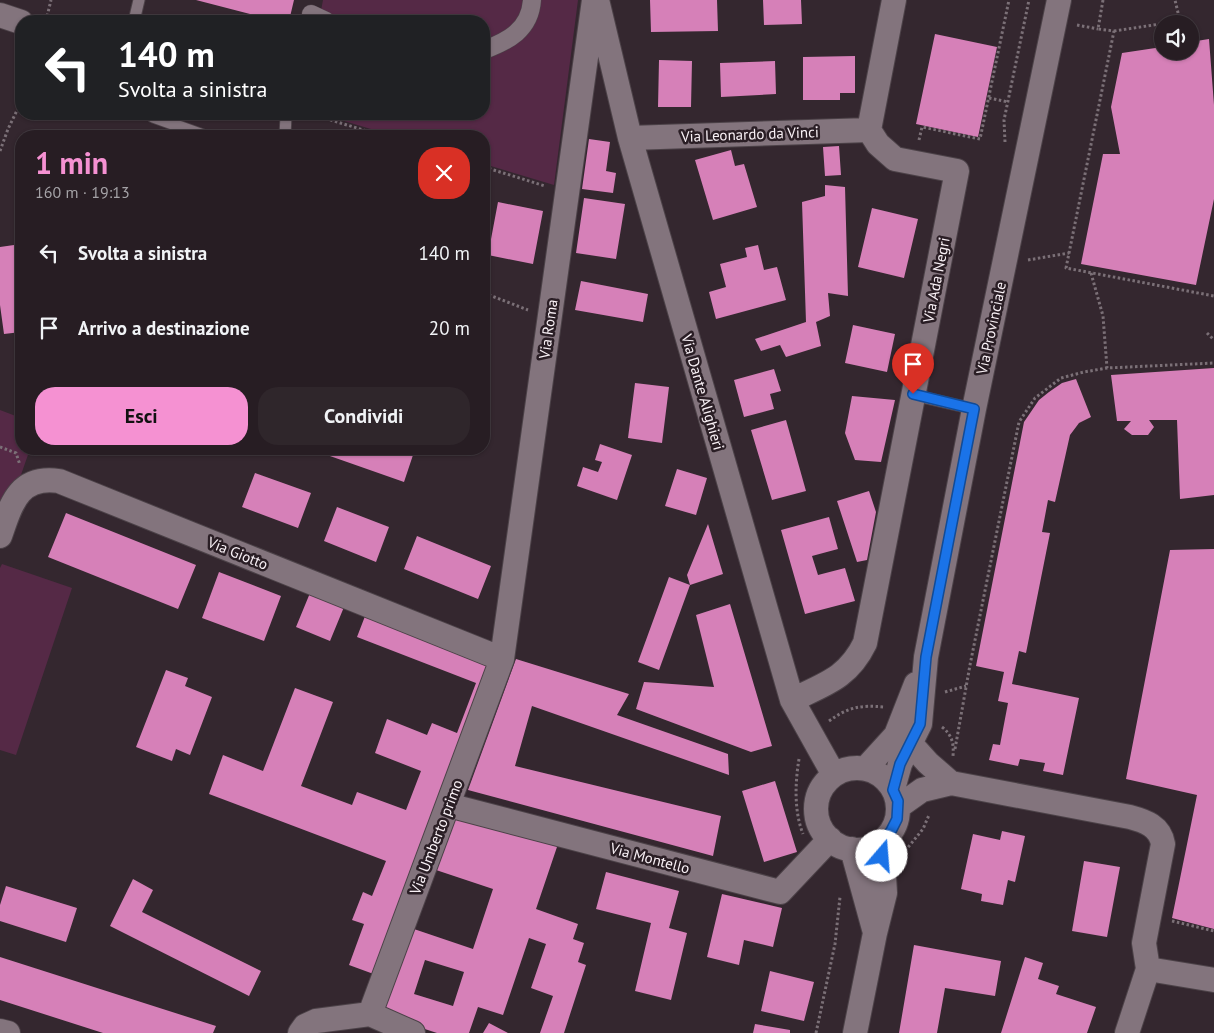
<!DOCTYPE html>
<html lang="it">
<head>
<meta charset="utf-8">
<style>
  :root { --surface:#271d23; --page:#2f262b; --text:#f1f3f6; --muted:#a4a2a6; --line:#433b41; --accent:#f591d2 }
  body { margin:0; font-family:"PT Sans",sans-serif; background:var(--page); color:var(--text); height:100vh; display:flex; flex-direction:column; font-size:19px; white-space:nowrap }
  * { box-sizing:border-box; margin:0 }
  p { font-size:16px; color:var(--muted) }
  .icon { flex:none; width:28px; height:28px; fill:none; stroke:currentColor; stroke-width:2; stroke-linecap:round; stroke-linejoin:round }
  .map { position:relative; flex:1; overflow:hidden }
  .panel { position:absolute; left:15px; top:130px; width:475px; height:325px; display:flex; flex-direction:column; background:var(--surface); border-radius:20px; box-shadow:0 1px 4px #0004,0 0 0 1px var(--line) }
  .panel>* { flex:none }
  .banner { position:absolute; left:15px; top:15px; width:475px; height:105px; border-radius:20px; box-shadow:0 1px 4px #0004,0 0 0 1px var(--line); background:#202124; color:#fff; overflow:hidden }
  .buttons { position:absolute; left:1154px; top:15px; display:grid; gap:10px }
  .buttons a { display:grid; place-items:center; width:45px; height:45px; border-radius:50%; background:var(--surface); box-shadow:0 1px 4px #0004,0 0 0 1px var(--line); font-size:25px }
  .pin { position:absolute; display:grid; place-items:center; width:42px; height:42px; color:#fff; margin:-51px -21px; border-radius:50% 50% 50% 0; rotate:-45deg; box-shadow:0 0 5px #0007 }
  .pin .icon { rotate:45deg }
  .me { position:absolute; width:55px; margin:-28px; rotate:18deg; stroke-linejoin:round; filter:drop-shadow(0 0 4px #0008) }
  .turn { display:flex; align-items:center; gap:18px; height:105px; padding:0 20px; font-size:22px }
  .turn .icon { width:65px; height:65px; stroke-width:2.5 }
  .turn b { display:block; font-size:35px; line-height:42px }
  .round { display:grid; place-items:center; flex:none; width:52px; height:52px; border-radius:20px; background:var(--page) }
  .headline { display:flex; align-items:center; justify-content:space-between; height:85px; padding:0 20px }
  h1 { font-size:30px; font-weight:600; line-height:38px; color:var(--accent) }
  .cta { display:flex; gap:10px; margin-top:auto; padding:10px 20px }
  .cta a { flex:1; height:58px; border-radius:20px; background:var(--accent); color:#111; font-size:20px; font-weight:600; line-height:58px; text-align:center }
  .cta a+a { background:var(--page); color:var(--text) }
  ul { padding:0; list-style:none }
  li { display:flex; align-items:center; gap:15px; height:75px; padding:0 20px }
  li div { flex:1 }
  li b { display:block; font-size:19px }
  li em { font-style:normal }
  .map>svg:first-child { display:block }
  .green { fill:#552946 }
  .building { fill:#d680b8; fill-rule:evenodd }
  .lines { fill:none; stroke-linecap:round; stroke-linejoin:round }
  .service-casing { stroke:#4c4248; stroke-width:13 }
  .pedestrian-casing { stroke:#4c4248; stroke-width:19 }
  .minor-casing { stroke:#4c4248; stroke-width:26 }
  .path { stroke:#7b7077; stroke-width:3; stroke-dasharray:2.5 2.5; stroke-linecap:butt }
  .service { stroke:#83747d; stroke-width:11 }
  .pedestrian { stroke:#83747d; stroke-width:18 }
  .minor { stroke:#83747d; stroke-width:24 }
  .route-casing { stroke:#114b97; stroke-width:12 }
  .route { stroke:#1a73e8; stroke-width:9 }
  .labels { text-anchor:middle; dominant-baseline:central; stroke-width:5; stroke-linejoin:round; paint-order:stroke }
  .street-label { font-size:15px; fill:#f9f1f6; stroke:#2a1e25 }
</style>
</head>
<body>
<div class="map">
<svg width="1214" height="1033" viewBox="0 0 1214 1033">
  <rect width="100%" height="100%" fill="#34272f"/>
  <!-- green -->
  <path class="green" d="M323,0H578L554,185L484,164V136H394L321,114H484V21H319Z
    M0,410L21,418V449H30L0,535Z
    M2,564L72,588L16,755L0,750V568Z"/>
  <!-- building -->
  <path class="building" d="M196,0H294L289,21H249L250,14Z
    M650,0H717L718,31L651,32Z
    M763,0H801L802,24L764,25Z
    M935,34L997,47L978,137L916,124Z
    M1209,39L1214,105V199L1196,285L1081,264L1103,154H1120L1111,107L1122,53L1162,47V51H1190V42Z
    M855,56V93H840V100H803V57Z
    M659,60L692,61L691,107H658Z
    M775,61L776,94L721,97L720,63Z
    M589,139L610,142L606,171L616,173L613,193L582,189Z
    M839,146L841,175L825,176L823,147Z
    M731,150L735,166L744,164L757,207L713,220L695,160Z
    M825,185L845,187L848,296L828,293L830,316L816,322L821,346L786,357L780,345L761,351L755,339L806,322L802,202L825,196Z
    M584,198L625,204L616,259L576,253Z
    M498,202L543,211L533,264L488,255Z
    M872,208L918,219L904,278L858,267Z
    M21,244V332L4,334L0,305V247Z
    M758,245L764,270L777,267L786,300L716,319L709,292L726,287L720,264L747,257L745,248Z
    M581,281L648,294L643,322L575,310Z
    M853,325L895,334L887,372L845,363Z
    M1214,368V495L1180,499L1177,420H1149L1154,427L1148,435H1132L1124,429L1131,421H1117L1111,375Z
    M774,369L781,391L770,394L774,409L744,417L734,380Z
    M1076,379L1091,417L1079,423L1070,435L1055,502L1048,500L1042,532L1050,533L1026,653L1019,651L1012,684L1079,698L1063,775L1043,771L1045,763L1020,759L1018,766L989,760L993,744L1000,745L1008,703L998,701L1004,672L976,666L1024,422L1039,400L1049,392L1062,383Z
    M635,383L669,387L662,443L628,438Z
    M852,396L895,400L881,462L855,460L845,433Z
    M786,420L806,491L772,500L751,430Z
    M600,444L632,455L617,500L577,486L583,467L598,472L602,462L595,460Z
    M310,449H415L404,482Z
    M677,469L707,478L696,515L665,506Z
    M255,473L311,493L298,528L242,507Z
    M869,491L876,512L867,560L857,562L837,501Z
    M337,507L389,527L376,562L324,541Z
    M66,513L196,565L178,609L48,557Z
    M829,517L838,549L812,556L818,575L845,568L855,601L805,614L781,530Z
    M708,524L723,574L690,585L687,575Z
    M417,536L491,566L478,599L404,569Z
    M1214,549V929L1172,918L1197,795L1126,779L1170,550Z
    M219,572L281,596L264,641L202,618Z
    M669,577L690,585L659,670L638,662Z
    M310,593L344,607L330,641L296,627Z
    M730,604L772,746L751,752L636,709L644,682L714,687L696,615Z
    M367,611L499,662L379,976L349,965L364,924L352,920L363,892L372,896L386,861L209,794L223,755L263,771L295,688L333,702L301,786L352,805L357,792L406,810L421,771L375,753L387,719L427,735L432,723L457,733L476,683L357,637Z
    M516,659L629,694L617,715L728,754L729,775L532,706L515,766L721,816L713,856L468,790Z
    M166,670L188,678L185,686L212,697L190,755L176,749L172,761L136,747Z
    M775,781L797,852L764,862L742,791Z
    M451,813L558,844L536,909L578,924L573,939L584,943L578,962L586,965L564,1033H540L553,996L531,988L546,944L529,938L503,1015L478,1007L469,1033H437L379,1014L408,927L473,949L493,889L430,868ZM425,960L464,972L453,1006L414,994Z
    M1002,831L1025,836L1015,882L1008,880L1003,905L981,901L982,894L961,889L973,834L1000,840Z
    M1084,861L1120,867L1107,937L1072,931Z
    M606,872L679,891L669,928L687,933L671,1000L635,991L651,923L596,909Z
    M133,879L153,890L142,912L261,971L249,996L110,926Z
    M6,886L77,908L66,942L0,921V905Z
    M722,894L782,908L773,947L744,940L739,965L707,957Z
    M914,945L1001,961L995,996L945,988L937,1033H899Z
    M0,957L216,1026L213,1033H103L0,1000Z
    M1025,957L1043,963L1038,979L1059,986L1056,994L1096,1007L1087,1033H1001Z
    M770,971L814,982L804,1021L761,1011Z
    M489,1023L508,1033H483Z
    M755,1024L790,1030V1033H753Z"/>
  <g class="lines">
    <defs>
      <path id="service" d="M134,21L139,0
        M152,114L153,117L206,136
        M282,114L286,115L285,136
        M913,395L974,409"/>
      <path id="pedestrian" d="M311,14L326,21
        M484,50C508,41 530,30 532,0"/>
      <path id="minor" d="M598,4L630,138L792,700L834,775
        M0,15L21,22
        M630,138L869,130
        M0,536C11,505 18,475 59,481L502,659
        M792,700C825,684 848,678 865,643L957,171L895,159L878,144L869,130L894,0
        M910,743L928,763L951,783
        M816 809a41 41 0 1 1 82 0a41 41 0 1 1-82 0Z
        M865,769L896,735L916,684
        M893,789L900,764L920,724L926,657L974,409L1059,0
        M448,805L780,892L830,839
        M898,807L922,790L951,783L1130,817C1145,821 1160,826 1163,844L1144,943L1148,969L1127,1033
        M852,849L874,929
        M1148,969L1214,980
        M370,1014L502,659L594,0
        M0,1031L8,1033
        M300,1033L305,1026L316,1021L370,1014L413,1033
        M855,1033L875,933L885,893L882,842"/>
    </defs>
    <!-- service casing -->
    <use href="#service" class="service-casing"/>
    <!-- pedestrian casing -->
    <use href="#pedestrian" class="pedestrian-casing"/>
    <!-- minor casing -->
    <use href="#minor" class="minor-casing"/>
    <!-- path -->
    <path class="path" d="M1103,0L1098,29L1114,31L1066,268L1214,296
      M46,21L51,0
      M1077,25L1098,29
      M1114,31L1180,21L1175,0
      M989,98L1008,102
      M311,114L383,136
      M919,140L922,127L980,139L1009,0
      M1005,142L1004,120L1029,0
      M0,151L8,129L21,102
      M484,167L545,186
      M1028,260L1069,253
      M1091,273L1103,316L1107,368
      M484,293L528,310
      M1207,333L1214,340
      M0,447L16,453L20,465
      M945,692L966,686
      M829,721C848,707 860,705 884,707
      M942,727C952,735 954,743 953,756
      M955,749L970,665L1019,422L1035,398L1061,378L1084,372L1107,368L1214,363
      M799,759C795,783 794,811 803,834
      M905,851L923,829L929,815
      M1172,921L1214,931
      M816,1033L835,944L840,897"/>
    <!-- service -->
    <use href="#service" class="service"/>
    <!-- pedestrian -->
    <use href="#pedestrian" class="pedestrian"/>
    <!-- minor -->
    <use href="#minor" class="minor"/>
  </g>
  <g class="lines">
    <defs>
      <path id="route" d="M882,856V842L891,831L897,819L898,801L893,790L900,764L920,724L926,657L974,409L913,394"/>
    </defs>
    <!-- route casing -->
    <use href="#route" class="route-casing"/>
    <!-- route -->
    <use href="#route" class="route"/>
  </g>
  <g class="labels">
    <!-- street labels -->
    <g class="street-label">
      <text transform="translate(750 134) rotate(-2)">Via Leonardo da Vinci</text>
      <text transform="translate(936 280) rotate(-79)">Via Ada Negri</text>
      <text transform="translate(991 328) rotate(-78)">Via Provinciale</text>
      <text transform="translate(548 329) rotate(-82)">Via Roma</text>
      <text transform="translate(703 392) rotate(74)">Via Dante Alighieri</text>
      <text transform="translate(238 553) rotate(22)">Via Giotto</text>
      <text transform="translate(436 837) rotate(-69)">Via Umberto primo</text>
      <text transform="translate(650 858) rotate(15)">Via Montello</text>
    </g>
  </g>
</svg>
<div class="buttons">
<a><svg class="icon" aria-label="sound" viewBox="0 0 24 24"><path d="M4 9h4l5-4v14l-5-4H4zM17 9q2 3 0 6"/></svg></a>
</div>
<div class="pin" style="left:913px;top:394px;background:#d93025"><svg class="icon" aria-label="arrive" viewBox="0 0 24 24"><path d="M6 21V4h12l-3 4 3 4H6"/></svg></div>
<svg class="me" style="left:882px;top:856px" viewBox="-20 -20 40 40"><circle r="19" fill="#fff"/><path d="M0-13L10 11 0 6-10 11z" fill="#1a73e8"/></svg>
<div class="banner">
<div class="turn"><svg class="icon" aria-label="left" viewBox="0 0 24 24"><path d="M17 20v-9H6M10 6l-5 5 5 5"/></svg><div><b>140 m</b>Svolta a sinistra</div></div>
</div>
<section class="panel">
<div class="headline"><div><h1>1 min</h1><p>160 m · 19:13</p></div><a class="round" style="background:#d93025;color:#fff"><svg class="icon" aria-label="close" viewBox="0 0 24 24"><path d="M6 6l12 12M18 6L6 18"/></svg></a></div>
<ul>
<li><svg class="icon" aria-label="left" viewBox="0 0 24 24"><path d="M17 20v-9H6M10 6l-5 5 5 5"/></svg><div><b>Svolta a sinistra</b></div><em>140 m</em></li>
<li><svg class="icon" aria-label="arrive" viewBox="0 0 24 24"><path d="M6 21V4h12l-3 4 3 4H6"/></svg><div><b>Arrivo a destinazione</b></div><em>20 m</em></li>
</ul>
<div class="cta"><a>Esci</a><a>Condividi</a></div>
</section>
</div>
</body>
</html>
